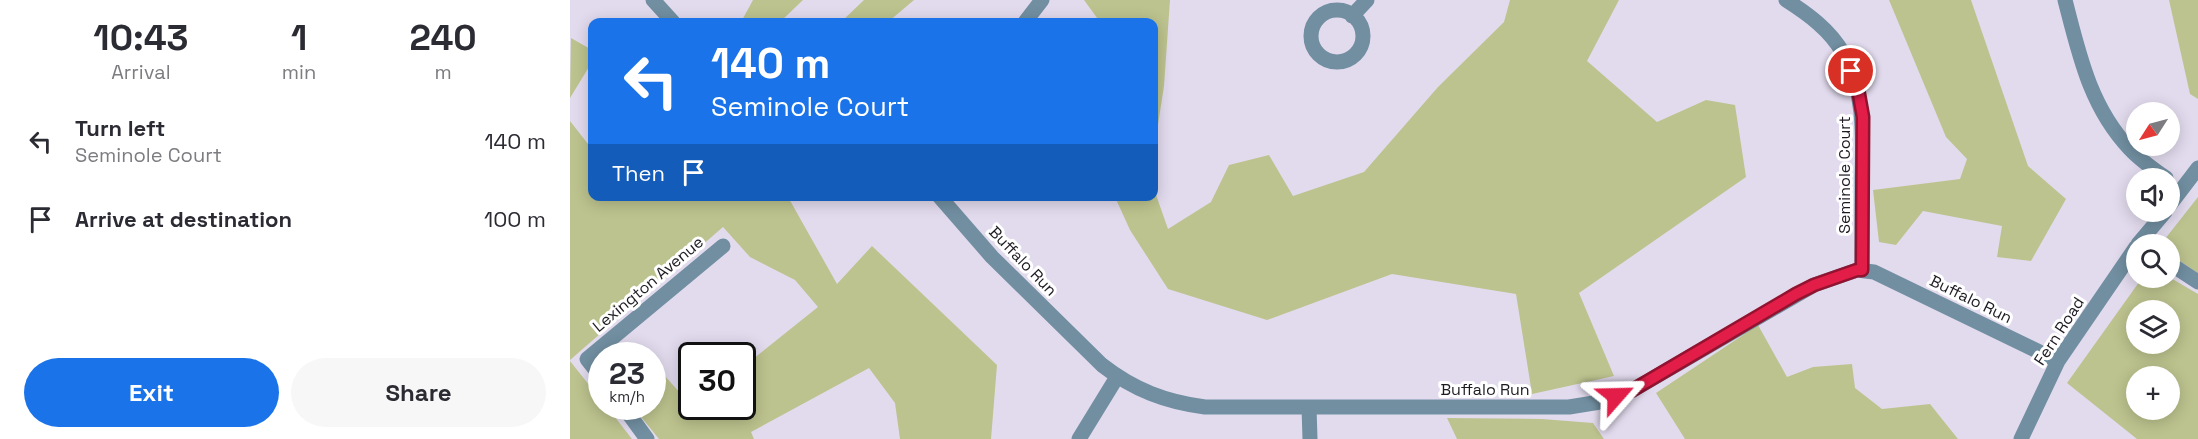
<!DOCTYPE html>
<html lang="en">
<head>
<meta charset="utf-8">
<style>
  :root { --surface:#fff; --page:#f7f7f7; --text:#2b2b33; --muted:#7c7c81; --accent:#1a73e8 }
  body { margin:0; font-family:"Space Grotesk",sans-serif; background:var(--page); color:var(--text); height:100vh; display:flex; flex-direction:column; font-size:22px; white-space:nowrap }
  * { box-sizing:border-box; margin:0 }
  p { font-size:20px; color:var(--muted) }
  .icon { flex:none; width:33px; height:33px; fill:none; stroke:currentColor; stroke-width:2; stroke-linecap:round; stroke-linejoin:round }
  .map { position:relative; flex:1; overflow:hidden }
  .panel { display:flex; flex-direction:column; background:var(--surface); width:570px }
  .panel>* { flex:none }
  .top-card { position:absolute; left:18px; top:18px; width:570px; height:183px; border-radius:12px; box-shadow:0 3px 15px #0003; background:#1a73e8; color:#fff; overflow:hidden }
  .needle { width:39px; rotate:234deg }
  .buttons { position:absolute; left:1556px; top:102px; display:grid; gap:12px }
  .buttons a { display:grid; place-items:center; width:54px; height:54px; border-radius:50%; background:var(--surface); box-shadow:0 3px 15px #0003; font-size:30px }
  .speed { position:absolute; left:18px; top:342px; display:flex; gap:12px; font-size:30px; font-weight:700; text-align:center }
  .speed>* { display:grid; place-content:center; width:78px; height:78px; border-radius:50%; background:var(--surface); box-shadow:0 3px 15px #0003; line-height:1 }
  .speed small { font-size:15px; font-weight:400 }
  .speed .limit { border:3px solid #111; border-radius:9px; background:#fff; color:#111 }
  .pin { position:absolute; display:grid; place-items:center; width:51px; height:51px; color:#fff; margin:-26px; border:3px solid #fff; border-radius:50%; box-shadow:0 2px 6px #0007 }
  .me { position:absolute; width:66px; margin:-33px; rotate:65deg; stroke-linejoin:round; filter:drop-shadow(0 0 4px #0008) }
  .turn { display:flex; align-items:center; gap:21px; height:126px; padding:0 24px; font-size:27px }
  .turn .icon { width:78px; height:78px; stroke-width:2.5 }
  .turn b { display:block; font-size:42px; line-height:51px }
  .then { display:flex; align-items:center; height:57px; padding:0 24px; background:#0003; gap:12px; font-size:22px }
  .eta { display:flex; justify-content:space-evenly; align-items:center; height:102px; text-align:center }
  .eta b { font-size:36px; font-weight:700; line-height:42px }
  .cta { display:flex; gap:12px; margin-top:auto; padding:12px 24px }
  .cta a { flex:1; height:69px; border-radius:36px; background:var(--accent); color:#fff; font-size:24px; font-weight:700; line-height:69px; text-align:center }
  .cta a+a { background:var(--page); color:var(--text) }
  ul { padding:0; list-style:none }
  li { display:flex; align-items:center; gap:18px; height:78px; padding:0 24px }
  li div { flex:1 }
  li b { display:block; font-size:22px }
  li em { font-style:normal }
  main { display:flex; flex:1; min-height:0 }
  .map>svg:first-child { display:block }
  .green { fill:#bdc38e; fill-rule:evenodd }
  .lines { fill:none; stroke-linecap:round; stroke-linejoin:round }
  .minor { stroke:#718fa1; stroke-width:15 }
  .route-casing { stroke:#92132f; stroke-width:15 }
  .route { stroke:#e11d48; stroke-width:10 }
  .labels { text-anchor:middle; dominant-baseline:central; stroke-width:6; stroke-linejoin:round; paint-order:stroke }
  .street-label { font-size:16px; fill:#1d1a21; stroke:#fff }
</style>
</head>
<body>
<main>
<section class="panel">
<div class="eta">
<div><b>10:43</b><p>Arrival</p></div>
<div><b>1</b><p>min</p></div>
<div><b>240</b><p>m</p></div>
</div>
<ul>
<li><svg class="icon" aria-label="left" viewBox="0 0 24 24"><path d="M17 20v-9H6M10 6l-5 5 5 5"/></svg><div><b>Turn left</b><p>Seminole Court</p></div><em>140 m</em></li>
<li><svg class="icon" aria-label="arrive" viewBox="0 0 24 24"><path d="M6 21V4h12l-3 4 3 4H6"/></svg><div><b>Arrive at destination</b></div><em>100 m</em></li>
</ul>
<div class="cta"><a>Exit</a><a>Share</a></div>
</section>
<div class="map">
<svg width="1628" height="439" viewBox="0 0 1628 439">
  <rect width="100%" height="100%" fill="#e2dbee"/>
  <!-- green -->
  <path class="green" d="M183,0H233L210,22H171Z
    M294,0H344L318,22H271Z
    M514,0H600L594,86L584,150V22H530Z
    M940,0H1049L1017,61L1087,122L1136,100L1165,105L1176,177L1009,293L1044,376L962,394L946,294L822,274L697,320L598,289L560,230L545,197L584,196V189L598,229L641,202L659,165L699,155L723,196L794,172L868,87L934,22Z
    M1319,0H1401L1458,166L1496,199L1461,261L1427,257L1432,226L1353,211L1326,245L1309,242L1303,190L1390,179L1397,159L1376,137Z
    M1599,0H1628V99L1620,94Z
    M1,38L22,50V62L0,98Z
    M0,121L22,149V196L218,197L267,284L302,246L427,365L421,439H330L325,403L299,368L181,432L184,439H89L63,407L82,406L83,363L122,406H172L173,367L248,307L225,280L180,257L153,227L0,360Z
    M1628,197V273L1599,254V244H1591Z
    M1599,277L1628,294V439H1567L1497,383L1572,278ZM1566,310H1599V344H1566ZM1599,376V410H1566V376Z
    M1188,325L1217,377L1243,367L1282,364L1285,388L1312,409L1360,404L1388,439H1115L1086,393Z
    M0,361L31,400L32,406L37,407L62,439H0Z
    M877,418L972,419L1023,423L1034,439H887Z"/>
  <g class="lines">
    <!-- minor -->
    <path class="minor" d="M83,0L103,22
      M1216,0C1238,14 1260,30 1273,53C1295,92 1293,135 1292,178C1292,209 1292,240 1292,270
      M1495,0C1509,54 1520,107 1560,149C1570,160 1583,169 1596,178
      M741 36a26 26 0 1 1 52 0a26 26 0 1 1-52 0Z
      M782,16L797,0
      M455,22L472,0
      M369,196L422,257L532,365C564,390 596,402 635,407H999L1030,402L1061,391L1244,285L1287,270L1304,272L1488,361
      M1599,206L1628,168
      M1568,244L1595,212
      M1599,263L1628,282
      M32,378L17,359L153,246
      M53,406L77,439
      M739,407L740,439
      M509,439L547,377
      M1451,439L1488,361L1566,247"/>
  </g>
  <g class="lines">
    <defs>
      <path id="route" d="M1046,396L1061,391L1226,294L1244,285L1287,270H1292L1293,117L1288,89L1281,71"/>
    </defs>
    <!-- route casing -->
    <use href="#route" class="route-casing"/>
    <!-- route -->
    <use href="#route" class="route"/>
  </g>
  <g class="labels">
    <!-- street labels -->
    <g class="street-label">
      <text transform="translate(1274 175) rotate(-90)">Seminole Court</text>
      <text transform="translate(453 261) rotate(46)">Buffalo Run</text>
      <text transform="translate(78 284) rotate(-40)">Lexington Avenue</text>
      <text transform="translate(1401 299) rotate(26)">Buffalo Run</text>
      <text transform="translate(1489 331) rotate(-57)">Fern Road</text>
      <text x="915" y="389">Buffalo Run</text>
    </g>
  </g>
</svg>
<div class="buttons">
<a><svg class="needle" viewBox="-14 -14 28 28"><path d="M0-13l5 13h-10z" fill="#e53935"/><path d="M0 13l5-13h-10z" fill="#7c7c81"/></svg></a>
<a><svg class="icon" aria-label="sound" viewBox="0 0 24 24"><path d="M4 9h4l5-4v14l-5-4H4zM17 9q2 3 0 6"/></svg></a>
<a><svg class="icon" aria-label="search" viewBox="0 0 24 24"><circle cx="10" cy="10" r="6"/><path d="M15 15l6 6"/></svg></a>
<a><svg class="icon" aria-label="layers" viewBox="0 0 24 24"><path d="M12 4l9 5-9 5-9-5zM3 14l9 5 9-5"/></svg></a>
<a>+</a>
</div>
<div class="speed"><div>23<small>km/h</small></div><div class="limit">30</div></div>
<div class="pin" style="left:1281px;top:71px;background:#d93025"><svg class="icon" aria-label="arrive" viewBox="0 0 24 24"><path d="M6 21V4h12l-3 4 3 4H6"/></svg></div>
<svg class="me" style="left:1046px;top:396px" viewBox="-20 -20 40 40"><path d="M0-17L14 15 0 8-14 15z" fill="#e11d48" stroke="#fff" stroke-width="4"/></svg>
<div class="top-card">
<div class="turn"><svg class="icon" aria-label="left" viewBox="0 0 24 24"><path d="M17 20v-9H6M10 6l-5 5 5 5"/></svg><div><b>140 m</b>Seminole Court</div></div>
<div class="then">Then<svg class="icon" aria-label="arrive" viewBox="0 0 24 24"><path d="M6 21V4h12l-3 4 3 4H6"/></svg></div>
</div>
</div>
</main>
</body>
</html>
